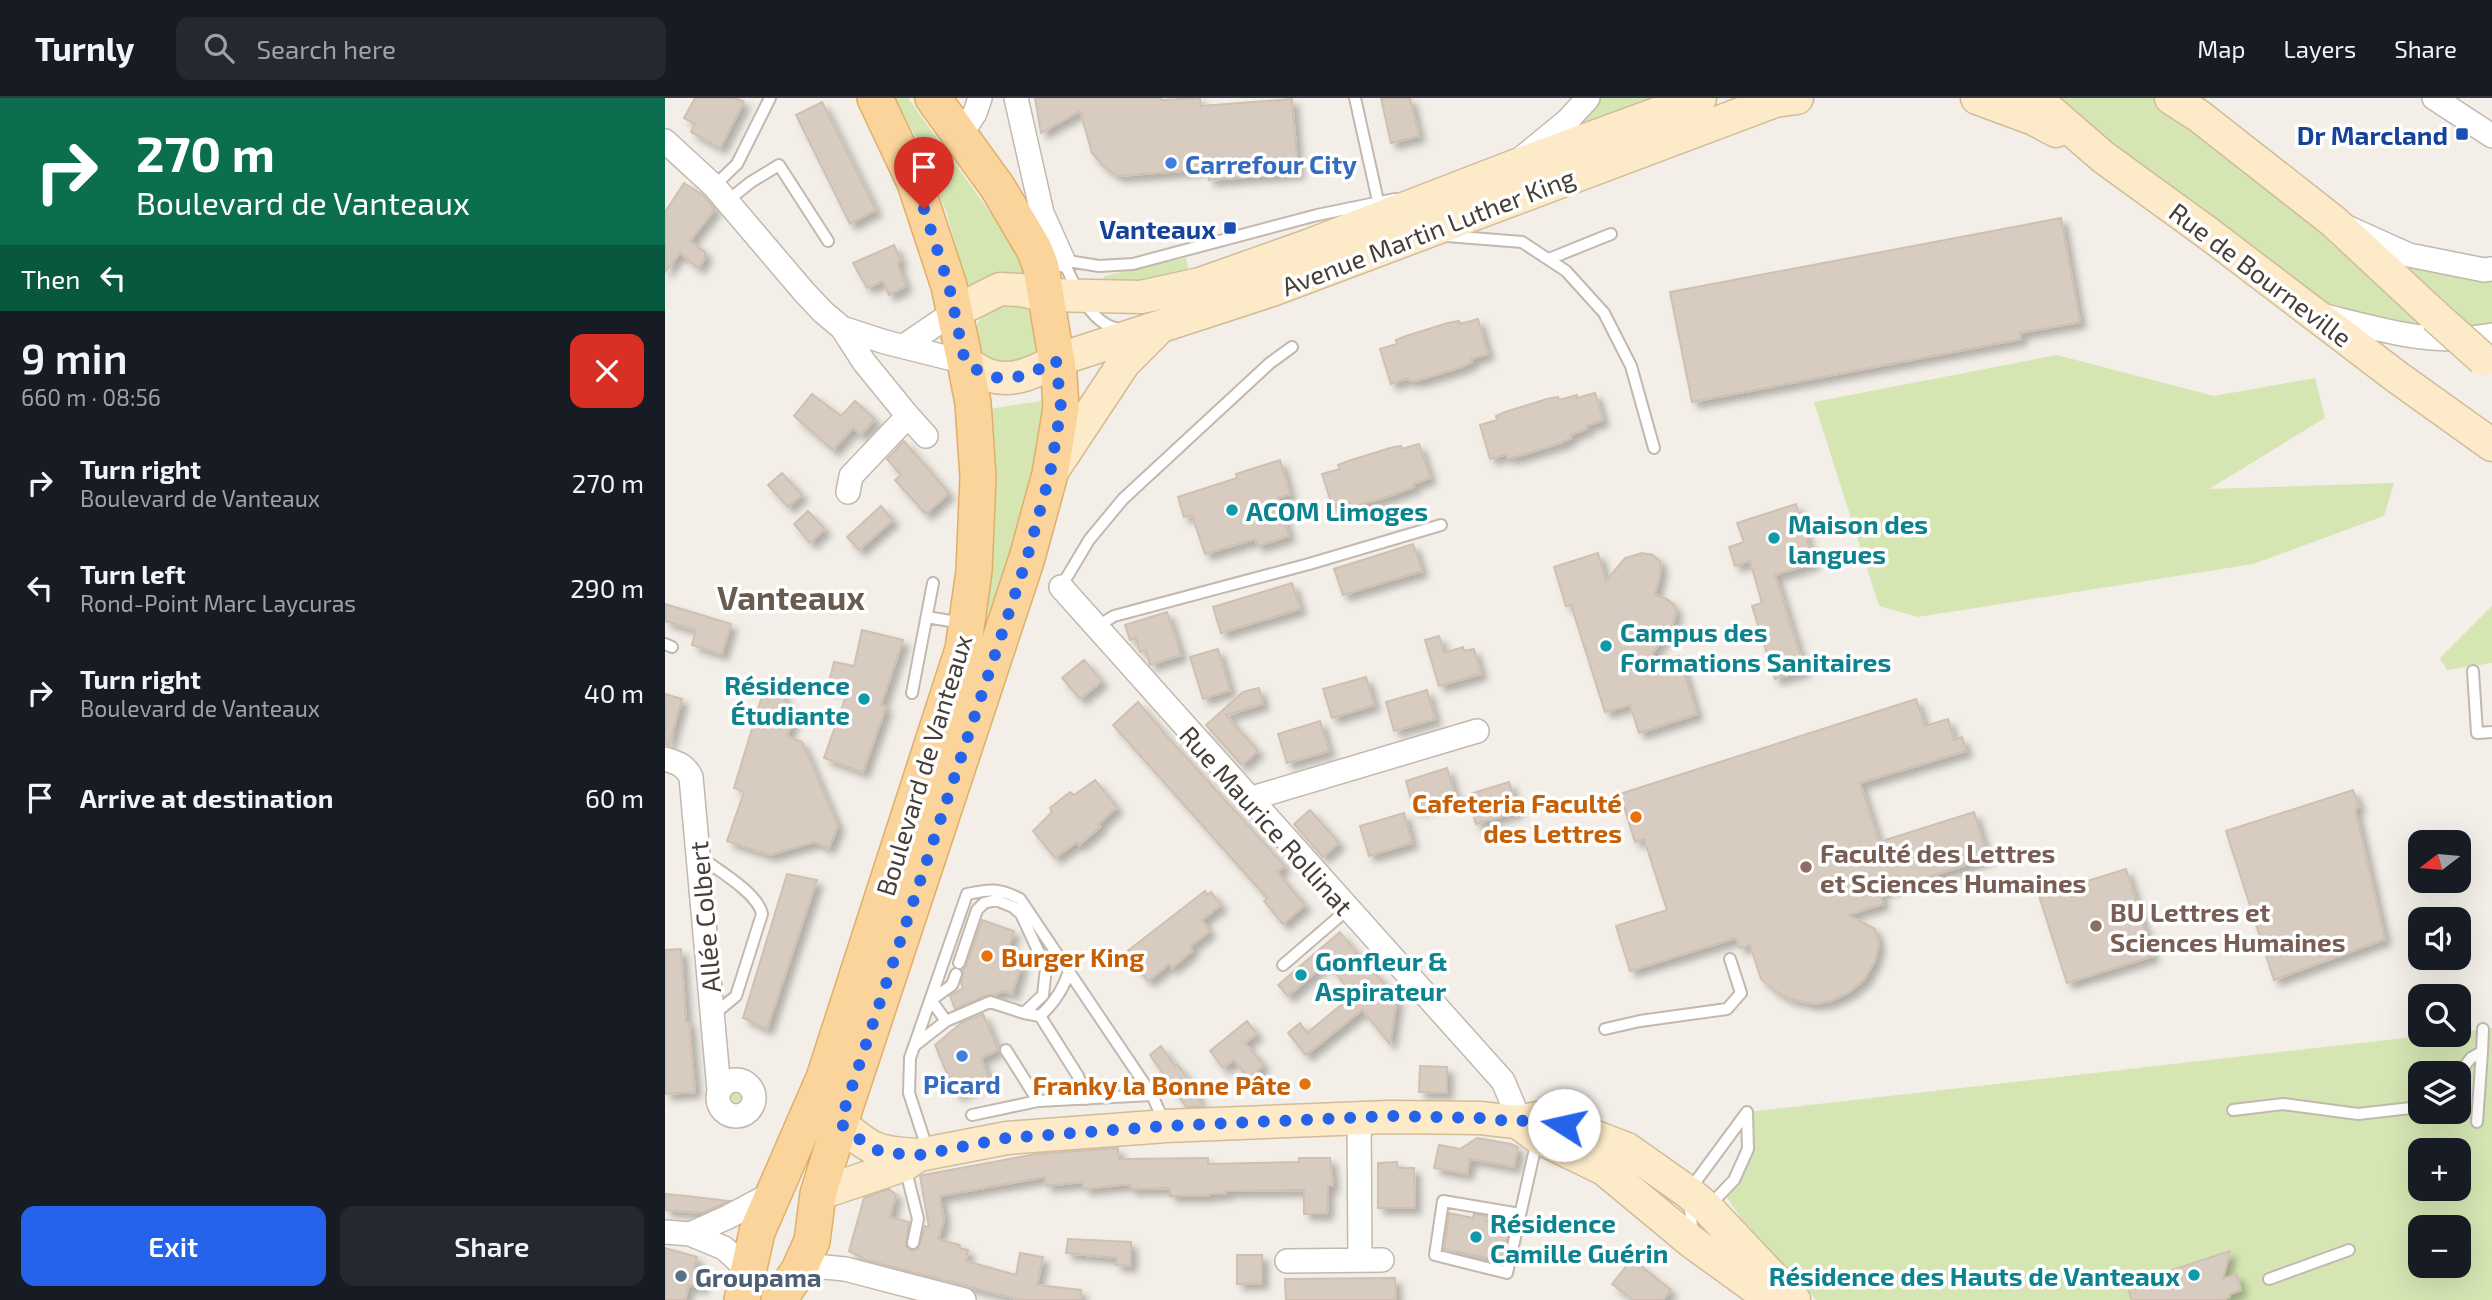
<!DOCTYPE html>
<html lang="en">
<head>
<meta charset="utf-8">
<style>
  :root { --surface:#171b24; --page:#242831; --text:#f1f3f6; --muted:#9ea1a6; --line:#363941; --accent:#2563eb }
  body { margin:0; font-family:"Exo 2",sans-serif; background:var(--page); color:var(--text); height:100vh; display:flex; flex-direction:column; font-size:26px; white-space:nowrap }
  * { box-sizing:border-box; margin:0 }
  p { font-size:23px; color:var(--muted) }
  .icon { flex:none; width:38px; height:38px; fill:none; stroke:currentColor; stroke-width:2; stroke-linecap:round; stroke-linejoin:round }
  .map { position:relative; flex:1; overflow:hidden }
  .panel { display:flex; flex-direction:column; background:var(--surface); width:665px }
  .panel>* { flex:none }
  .top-card { background:#0b6e4f; color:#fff; overflow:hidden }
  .needle { width:46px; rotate:254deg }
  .tools { position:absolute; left:1743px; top:732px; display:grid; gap:14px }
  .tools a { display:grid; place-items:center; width:63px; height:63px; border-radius:14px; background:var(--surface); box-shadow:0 7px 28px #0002; font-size:35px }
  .pin { position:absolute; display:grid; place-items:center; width:60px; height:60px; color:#fff; margin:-72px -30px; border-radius:50% 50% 50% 0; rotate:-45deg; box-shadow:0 0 7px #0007 }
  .pin .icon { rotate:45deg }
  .me { position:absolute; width:77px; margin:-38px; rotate:280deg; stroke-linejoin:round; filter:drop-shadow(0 0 5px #0008) }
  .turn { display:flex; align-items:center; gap:24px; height:147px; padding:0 21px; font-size:32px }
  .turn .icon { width:91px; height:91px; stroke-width:2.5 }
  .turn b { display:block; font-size:49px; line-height:60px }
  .then { display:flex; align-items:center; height:66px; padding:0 21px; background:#0003; gap:14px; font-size:26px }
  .round { display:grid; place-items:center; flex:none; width:74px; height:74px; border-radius:14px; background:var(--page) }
  .head { display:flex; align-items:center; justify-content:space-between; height:119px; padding:0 21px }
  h1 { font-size:42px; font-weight:600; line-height:52px }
  .button { display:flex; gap:14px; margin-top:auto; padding:14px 21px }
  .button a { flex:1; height:80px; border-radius:14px; background:var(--accent); color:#fff; font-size:28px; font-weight:600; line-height:80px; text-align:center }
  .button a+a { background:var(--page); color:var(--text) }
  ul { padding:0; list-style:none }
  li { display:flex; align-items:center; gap:21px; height:105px; padding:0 21px }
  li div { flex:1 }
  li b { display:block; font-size:26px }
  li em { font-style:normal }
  header { display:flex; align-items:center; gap:42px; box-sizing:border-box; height:98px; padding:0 35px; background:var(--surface); border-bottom:2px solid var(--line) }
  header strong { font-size:33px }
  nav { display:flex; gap:38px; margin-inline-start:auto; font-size:24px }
  .search { width:490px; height:63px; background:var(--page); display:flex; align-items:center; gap:18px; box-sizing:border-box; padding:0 24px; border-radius:14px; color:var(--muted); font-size:26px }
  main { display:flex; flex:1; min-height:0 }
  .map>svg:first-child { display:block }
  .green { fill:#d5e6b3; fill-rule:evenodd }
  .building { fill:#d8ccc1; stroke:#cfc0b1; stroke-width:2; filter:url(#shadow) }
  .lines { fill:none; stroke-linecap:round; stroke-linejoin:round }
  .service-casing { stroke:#c2b8ae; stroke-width:14 }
  .minor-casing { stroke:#c2b8ae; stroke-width:26 }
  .secondary-casing { stroke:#d1bc99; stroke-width:35 }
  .primary-casing { stroke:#dfaf6a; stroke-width:38 }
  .service { stroke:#fff; stroke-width:10 }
  .minor { stroke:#fff; stroke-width:23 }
  .secondary { stroke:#fceac9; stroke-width:32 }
  .primary { stroke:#fad49a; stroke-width:35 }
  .secondary-bridge-casing { stroke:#d1bc99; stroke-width:35; stroke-linecap:butt }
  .secondary-bridge { stroke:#fceac9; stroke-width:32 }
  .route { stroke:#2563eb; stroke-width:12; stroke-dasharray:0 21.6 }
  .transit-dot { fill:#1a4fb4; stroke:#fff; stroke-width:2.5 }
  .shop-dot { fill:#3f7fe0; stroke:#fff; stroke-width:2.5 }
  .culture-dot { fill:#0f9aa8; stroke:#fff; stroke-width:2.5 }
  .food-dot { fill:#e8710a; stroke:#fff; stroke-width:2.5 }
  .education-dot { fill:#8d6e63; stroke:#fff; stroke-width:2.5 }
  .service-dot { fill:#5c6f8a; stroke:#fff; stroke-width:2.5 }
  .labels { text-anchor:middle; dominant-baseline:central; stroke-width:7; stroke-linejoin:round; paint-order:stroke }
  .transit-label { font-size:26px; font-weight:bold; fill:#164399; stroke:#fff; text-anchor:end }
  .shop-label { font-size:26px; font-weight:bold; fill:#366cbe; stroke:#fff; text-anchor:start }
  .street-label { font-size:26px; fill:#473f37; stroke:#fff }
  .culture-label { font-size:26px; font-weight:bold; fill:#0d838f; stroke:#fff; text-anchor:start }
  .food-label { font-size:26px; font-weight:bold; fill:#c56008; stroke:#fff; text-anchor:end }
  .education-label { font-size:26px; font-weight:bold; fill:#785e54; stroke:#fff; text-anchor:start }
  .service-label { font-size:26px; font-weight:bold; fill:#4e5e75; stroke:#fff; text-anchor:start }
  .district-label { font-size:33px; font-weight:bold; fill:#695b4f; stroke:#fff }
</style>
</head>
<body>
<header>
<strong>Turnly</strong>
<div class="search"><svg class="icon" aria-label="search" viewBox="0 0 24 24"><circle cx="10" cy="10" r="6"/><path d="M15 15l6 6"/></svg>Search here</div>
<nav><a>Map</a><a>Layers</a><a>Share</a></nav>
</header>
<main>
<section class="panel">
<div class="top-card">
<div class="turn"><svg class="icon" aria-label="right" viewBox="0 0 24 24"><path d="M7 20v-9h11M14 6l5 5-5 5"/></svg><div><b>270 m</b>Boulevard de Vanteaux</div></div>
<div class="then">Then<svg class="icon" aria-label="left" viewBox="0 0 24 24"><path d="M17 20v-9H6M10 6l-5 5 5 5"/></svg></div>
</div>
<div class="head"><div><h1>9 min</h1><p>660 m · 08:56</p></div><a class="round" style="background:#d93025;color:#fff"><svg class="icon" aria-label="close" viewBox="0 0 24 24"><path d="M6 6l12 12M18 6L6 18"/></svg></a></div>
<ul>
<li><svg class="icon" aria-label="right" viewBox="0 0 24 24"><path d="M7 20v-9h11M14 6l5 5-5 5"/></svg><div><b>Turn right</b><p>Boulevard de Vanteaux</p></div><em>270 m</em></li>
<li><svg class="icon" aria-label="left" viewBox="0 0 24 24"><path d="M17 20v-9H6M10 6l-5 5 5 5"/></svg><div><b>Turn left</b><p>Rond-Point Marc Laycuras</p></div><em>290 m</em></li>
<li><svg class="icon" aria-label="right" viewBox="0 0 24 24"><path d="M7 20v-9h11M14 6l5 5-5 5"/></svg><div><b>Turn right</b><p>Boulevard de Vanteaux</p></div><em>40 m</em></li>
<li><svg class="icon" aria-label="arrive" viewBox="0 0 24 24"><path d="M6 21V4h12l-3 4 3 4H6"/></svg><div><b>Arrive at destination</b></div><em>60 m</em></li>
</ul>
<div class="button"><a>Exit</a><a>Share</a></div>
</section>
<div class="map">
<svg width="1827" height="1202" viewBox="0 0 1827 1202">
  <defs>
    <filter id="shadow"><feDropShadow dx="6" dy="6" stdDeviation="3.5" flood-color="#0004"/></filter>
  </defs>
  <rect width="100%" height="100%" fill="#f3efe8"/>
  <!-- green -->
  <path class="green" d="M230,0H243L334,127L367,180L332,177L302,190L282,116L251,40Z
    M923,0H1035L847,69Z
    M1373,0H1506L1668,123L1827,171V237L1650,215Z
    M521,160L524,175L485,184L441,188L439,178Z
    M337,204L357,206L366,213L375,244C361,274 348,267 321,261C301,234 311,218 337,204Z
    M1392,257L1549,298L1650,280L1660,320L1544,391L1729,385L1719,418L1588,466L1253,519L1214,508L1149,304Z
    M383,302L377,361L309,580L323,311Z
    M1827,508V565L1782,572L1775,560Z
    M1827,930V1202H1151L1075,1119L1058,1093L1083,1051L1082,1014L1775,936H1794V934ZM1755,975H1794V1013H1755ZM1755,1052H1794V1090H1755ZM1755,1129H1794V1167H1755Z
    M59 1000a11 11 0 1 1 22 0a11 11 0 1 1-22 0Z"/>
  <!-- building -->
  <path class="building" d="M30,0H71L79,4L55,50L26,34L30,26L19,20Z
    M370,0H496V2L535,0L536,8L627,1L633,75L544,82L543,71L453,78L439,69L427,55L415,13L376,35Z
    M716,0H745L754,38L726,45Z
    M157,4L211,112L185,126L131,17Z
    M19,85L38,97L50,111L25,143L40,154V160L33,170L15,155L0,174V114Z
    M1396,120L1415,224L1355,235L1356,241L1027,304L1005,194Z
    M229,147L236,163L232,165L241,188L224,197L218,183L202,190L188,165Z
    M813,221L823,256L806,261L807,264L797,269L755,282L744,283L743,280L726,286L715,251L732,246L731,242L741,238L783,225L794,223L795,226Z
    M930,295L938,322L921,328L922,331L905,337L906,340L896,345L854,358L843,360L842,356L825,361L815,327L832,322L831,318L840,314L882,301L893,299L894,302L912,297V300Z
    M147,296L176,318L190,303L210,321L196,337L188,330L168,352L129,318Z
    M239,343L284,395L261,416L230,382L236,377L222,361Z
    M754,346L765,380L748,386L749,389L722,399L686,409L685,405L668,410L657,376L675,371L673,367L683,363L725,350L736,348L737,351Z
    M615,362L625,396L613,400L624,438L593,448L590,441L540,456L527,417L519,419L513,399L572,380L571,376Z
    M117,375L137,397L123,409L103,387Z
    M1131,406L1149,465L1110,477L1140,572L1110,581L1087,508L1097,505L1085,463L1070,468L1064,449L1079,444L1072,425Z
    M216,408L228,422L194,452L182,439Z
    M143,413L160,431L145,445L129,426Z
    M748,446L757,473L678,497L669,471Z
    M933,455L941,483L960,460L977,455L988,457L995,463L996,472L990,497L1002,501L1009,507L1011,515L1008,526L979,568L1014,558L1032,616L974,635L965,607L940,614L906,507L901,508L889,469Z
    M627,485L635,511L556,535L548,509Z
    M0,506L66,526L57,556L27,547L31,532L0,523Z
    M502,514L516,557L485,567L481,552L475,554L471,540L465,542L460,527Z
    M197,532L238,542L216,607L221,609L198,674L159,660L182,595L163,588L169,564L189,568Z
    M774,538L779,555L798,549L799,553L809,551L816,576L774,588L760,542Z
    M553,551L565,592L538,601L525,559Z
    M419,562L437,583L415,601L397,580Z
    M701,579L709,607L667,620L658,591Z
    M115,590L128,622L122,638L137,644L173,728L164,750L149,744L105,757L62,743L79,694L69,690L97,598Z
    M594,590L598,606L561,617L593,653L577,667L541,627L578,594Z
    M762,592L770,621L729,633L721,604Z
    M0,596L17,601L4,647L0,646Z
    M1251,601L1260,628L1283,621L1289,642L1297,639L1301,653L1195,685L1214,744L1309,714L1323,760L1215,794L1218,806L1183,817L1210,831L1214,846L1210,863L1199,882L1183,895L1166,903L1149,906L1125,901L1110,893L1096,881L1085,847L1075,850L1071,840L965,873L951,828L1002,812L979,741L970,744L955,696Z
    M473,604L500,636L620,768L612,774L640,807L618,826L599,803L602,800L448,627Z
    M655,623L664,653L622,665L613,636Z
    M782,670L791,700L749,712L741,683Z
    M430,682L452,709L433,727L435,729L414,747L412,744L390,760L368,733L387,714L385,710L405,694L409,697Z
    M844,684L853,713L811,726L802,697Z
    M1688,692L1694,709L1690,711L1720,841L1609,882L1561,733Z
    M645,712L674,745L658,759L629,726Z
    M739,715L747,745L704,758L695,728Z
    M1461,771L1488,858L1402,885L1374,798Z
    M122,776L152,782L102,931L78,920Z
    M540,793L542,797L546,794L556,807L537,822L545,833L525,849L527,853L507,870L504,866L483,883L460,855Z
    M317,822L349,833L340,860L357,866L347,896L338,893L329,897H322L290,911L285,898L298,890L296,885L298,872L301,868Z
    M675,834L705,872L707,871L732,901L725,946L697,912L641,957L623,935L635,925L642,935L688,897L662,864L623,898L613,887Z
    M16,851L21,924H24L30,994L0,996V852Z
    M318,916L333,952L316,960L325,983L291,997L270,947L296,925Z
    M582,923L592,936L580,945L599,967L583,980L569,962L558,970L545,953Z
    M496,948L510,968L512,966L533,995L530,997L538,1008L521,1009L485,957Z
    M755,968L782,969V995L754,994Z
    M812,1040L846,1046L853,1049L849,1069L805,1061L802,1076L769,1070L774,1047L795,1051Z
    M453,1050L454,1061L543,1060V1066L634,1064V1060H665L668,1088H663L662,1116H639V1092L561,1093V1096H544L543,1098H505V1090L465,1091V1086L419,1091L418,1084L381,1088L380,1079L275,1098L279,1122L273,1141L295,1147L294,1150L303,1152L301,1163L351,1177L355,1155L378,1159L372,1187L416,1192L415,1202H356L201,1162L184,1153L199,1100L224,1091L231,1097L225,1119L244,1124L241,1148L247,1153L253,1151L260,1128L264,1129L255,1078L258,1077L371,1056Z
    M732,1064L733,1070H749L750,1110H713V1065Z
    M0,1096L22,1098L64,1103L37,1115L0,1112Z
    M784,1115L808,1120L809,1116L822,1118L821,1123L845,1128L837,1163L779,1151Z
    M403,1141L466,1144V1168L451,1167V1160L401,1155Z
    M0,1150L32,1159L29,1170L40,1173L36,1190L24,1187L20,1202H0Z
    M1565,1153L1558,1181L1571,1176L1576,1192L1565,1196V1199L1557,1202H1467L1462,1187Z
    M572,1157H597V1185L572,1186Z
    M967,1161L1006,1192L998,1202H968L947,1186Z
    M730,1180L731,1202H621L620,1181Z"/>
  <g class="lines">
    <defs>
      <path id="service" d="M690,0L713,103L707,107
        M49,88L72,66L105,0
        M61,104L86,84L114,67L163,143
        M782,138L857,144L901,173L939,215L966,268L989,350
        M884,161L946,136
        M397,162L434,168L468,166L652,117L730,101
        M398,162C409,186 426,229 456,231
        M396,489L424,442L458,401L605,265L627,249
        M262,519L297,525
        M431,529L449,518L644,466L776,427
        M0,546L7,549
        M1808,573L1812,635L1827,634
        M247,595L268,485
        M34,758C51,771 93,795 97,816L71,898L48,917
        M294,865L312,812L319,805L331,802L348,809L356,816L381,870L378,897L359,915
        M618,867L683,811
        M375,918L413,978L422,1001
        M281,923L266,902L287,887L291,876
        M940,931L975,923L1062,911L1076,895L1065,861
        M249,948L281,923L325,904L359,915L375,918C389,905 399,891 404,872
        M341,952L373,1003
        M1794,975L1806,960L1817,954L1818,931
        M1568,1012L1618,1006L1693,1016L1755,1009
        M307,1017L373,1003L487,997
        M1812,1024L1817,954
        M263,1053L244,995L245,960L302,796C325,791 334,790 355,801L487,997L500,1026
        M240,1069L253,1121L248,1145
        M855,1116L778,1103L770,1157L842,1175L872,1042
        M1028,1138L1023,1094L1082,1014L1083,1051L1069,1082L1044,1108
        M1604,1181L1684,1152"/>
      <path id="minor" d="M351,0L377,115L398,162
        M1769,0L1827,38
        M294,39L310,15L315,0
        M0,43L49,88L140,195L158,214L177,230L220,244L300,264
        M858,59L902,23L923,0
        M1684,130L1744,157L1819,172L1827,171
        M1656,217C1713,231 1768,249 1827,237
        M177,230L199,264L243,318L186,378L183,394
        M239,248L289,214
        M243,318L261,338
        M396,489L838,983L849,1009L851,1024
        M0,661C13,665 20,667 26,679L54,992
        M587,705L594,698L812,633
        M53 1000a18 18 0 1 1 36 0a18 18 0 1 1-36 0Z
        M694,1020L695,1162
        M0,1134L25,1136
        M622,1163L717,1162
        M83,1172L59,1150L25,1136L63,1119L108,1095
        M134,1172L160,1169L180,1171L299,1202"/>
      <path id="secondary" d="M1312,0L1369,21L1391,33
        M1370,0L1438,59L1544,136L1732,279L1827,347
        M1506,0L1534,18L1668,123L1770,218
        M289,214L335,191L355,192L380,197L476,199L535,186L645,147L847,69L1035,0
        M300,264C308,269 317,276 326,278C349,285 372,273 392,262L607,192L1110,3L1132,0
        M386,375L459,265L492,232
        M175,1025C206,1052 212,1055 253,1057
        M855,1026L873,1039L939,1071L1027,1144L1107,1202
        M153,1096L239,1067L254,1057L342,1040L501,1028L724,1019L815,1020L851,1024L879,1019L962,1051L1023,1094L1042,1110L1129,1202"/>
      <path id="primary" d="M77,1202L92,1134L159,980L298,551L309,473L313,379L308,305L300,264L284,188L250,85L210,0
        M114,1202L134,1172L147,1143L153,1096L175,1025L362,460L385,376L396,310L394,277L376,169L369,151L333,90L268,0"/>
    </defs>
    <!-- service casing -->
    <use href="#service" class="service-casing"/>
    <!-- minor casing -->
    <use href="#minor" class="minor-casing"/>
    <!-- secondary casing -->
    <use href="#secondary" class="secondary-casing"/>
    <!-- primary casing -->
    <use href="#primary" class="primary-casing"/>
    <!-- service -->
    <use href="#service" class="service"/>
    <!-- minor -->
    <use href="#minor" class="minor"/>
    <!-- secondary -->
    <use href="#secondary" class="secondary"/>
    <!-- primary -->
    <use href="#primary" class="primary"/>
    <defs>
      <path id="secondary-bridge" d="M1770,218L1818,261"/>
    </defs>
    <!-- secondary-bridge casing -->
    <use href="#secondary-bridge" class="secondary-bridge-casing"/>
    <!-- secondary-bridge -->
    <use href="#secondary-bridge" class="secondary-bridge"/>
  </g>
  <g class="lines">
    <!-- route -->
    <path class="route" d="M259,111L284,188L300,264C308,269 317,276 326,278C349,285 372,273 391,262L396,310L385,376L362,460L175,1025L204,1049L220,1055L254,1057L342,1040L501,1028L724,1018L815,1020L851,1024L878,1019L899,1027"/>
  </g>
  <!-- markers -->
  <g class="transit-dot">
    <rect x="1790" y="29" width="14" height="14" rx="3.5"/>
    <rect x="558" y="123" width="14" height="14" rx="3.5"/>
  </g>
  <g class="shop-dot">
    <circle cx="506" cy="65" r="7"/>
    <circle cx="297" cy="958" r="7"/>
  </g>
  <g class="culture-dot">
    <circle cx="567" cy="412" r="7"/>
    <circle cx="1109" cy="440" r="7"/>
    <circle cx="941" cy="548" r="7"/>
    <circle cx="199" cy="601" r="7"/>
    <circle cx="636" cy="877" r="7"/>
    <circle cx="811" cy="1139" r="7"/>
    <circle cx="1529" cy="1177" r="7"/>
  </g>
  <g class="food-dot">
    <circle cx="971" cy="719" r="7"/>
    <circle cx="322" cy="858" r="7"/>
    <circle cx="640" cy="986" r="7"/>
  </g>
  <g class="education-dot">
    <circle cx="1141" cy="769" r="7"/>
    <circle cx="1431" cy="828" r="7"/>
  </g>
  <circle class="service-dot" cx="16" cy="1178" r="7"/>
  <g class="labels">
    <!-- transit labels -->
    <g class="transit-label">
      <text x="1783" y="36">Dr Marcland</text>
      <text x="551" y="130">Vanteaux</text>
    </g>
    <!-- shop labels -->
    <g class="shop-label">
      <text x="520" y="65">Carrefour City</text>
      <text x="297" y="985" text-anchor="middle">Picard</text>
    </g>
    <!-- street labels -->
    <g class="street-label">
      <text transform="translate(763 133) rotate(-21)">Avenue Martin Luther King</text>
      <text transform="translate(1596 176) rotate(37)">Rue de Bourneville</text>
      <text transform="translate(258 667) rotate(-73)">Boulevard de Vanteaux</text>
      <text transform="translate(602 722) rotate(48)">Rue Maurice Rollinat</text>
      <text transform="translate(39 819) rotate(-95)">Allée Colbert</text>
    </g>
    <!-- culture labels -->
    <g class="culture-label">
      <text x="581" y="412">ACOM Limoges</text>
      <text x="1123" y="425">Maison des<tspan x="1123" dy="30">langues</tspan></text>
      <text x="955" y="533">Campus des<tspan x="955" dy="30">Formations Sanitaires</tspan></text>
      <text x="185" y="586" text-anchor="end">Résidence<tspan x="185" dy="30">Étudiante</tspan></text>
      <text x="650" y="862">Gonfleur &amp;<tspan x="650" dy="30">Aspirateur</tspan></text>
      <text x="825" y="1124">Résidence<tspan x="825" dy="30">Camille Guérin</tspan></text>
      <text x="1515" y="1177" text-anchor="end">Résidence des Hauts de Vanteaux</text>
    </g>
    <!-- food labels -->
    <g class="food-label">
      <text x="957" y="704">Cafeteria Faculté<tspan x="957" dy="30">des Lettres</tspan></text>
      <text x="336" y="858" text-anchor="start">Burger King</text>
      <text x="626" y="986">Franky la Bonne Pâte</text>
    </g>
    <!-- education labels -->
    <g class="education-label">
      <text x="1155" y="754">Faculté des Lettres<tspan x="1155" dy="30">et Sciences Humaines</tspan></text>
      <text x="1445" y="813">BU Lettres et<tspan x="1445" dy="30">Sciences Humaines</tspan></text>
    </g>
    <!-- service labels -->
    <g class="service-label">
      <text x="30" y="1178">Groupama</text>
    </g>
    <!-- district labels -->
    <g class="district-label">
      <text x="126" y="499">Vanteaux</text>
    </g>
  </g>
</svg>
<div class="tools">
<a><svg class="needle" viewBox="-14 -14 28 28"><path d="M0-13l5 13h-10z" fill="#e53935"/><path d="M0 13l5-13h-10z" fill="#9ea1a6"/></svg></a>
<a><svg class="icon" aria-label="sound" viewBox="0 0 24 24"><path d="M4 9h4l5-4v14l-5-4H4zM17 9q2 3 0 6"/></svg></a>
<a><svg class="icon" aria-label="search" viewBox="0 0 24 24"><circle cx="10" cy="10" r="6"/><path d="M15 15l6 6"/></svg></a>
<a><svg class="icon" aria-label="layers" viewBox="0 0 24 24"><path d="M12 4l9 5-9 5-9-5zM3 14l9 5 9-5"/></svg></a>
<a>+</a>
<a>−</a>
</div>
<div class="pin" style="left:259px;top:111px;background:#d93025"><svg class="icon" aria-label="arrive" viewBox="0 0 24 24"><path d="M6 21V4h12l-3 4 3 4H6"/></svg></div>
<svg class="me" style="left:899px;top:1027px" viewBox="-20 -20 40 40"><circle r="19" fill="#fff"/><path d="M0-13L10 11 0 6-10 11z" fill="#2563eb"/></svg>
</div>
</main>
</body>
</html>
